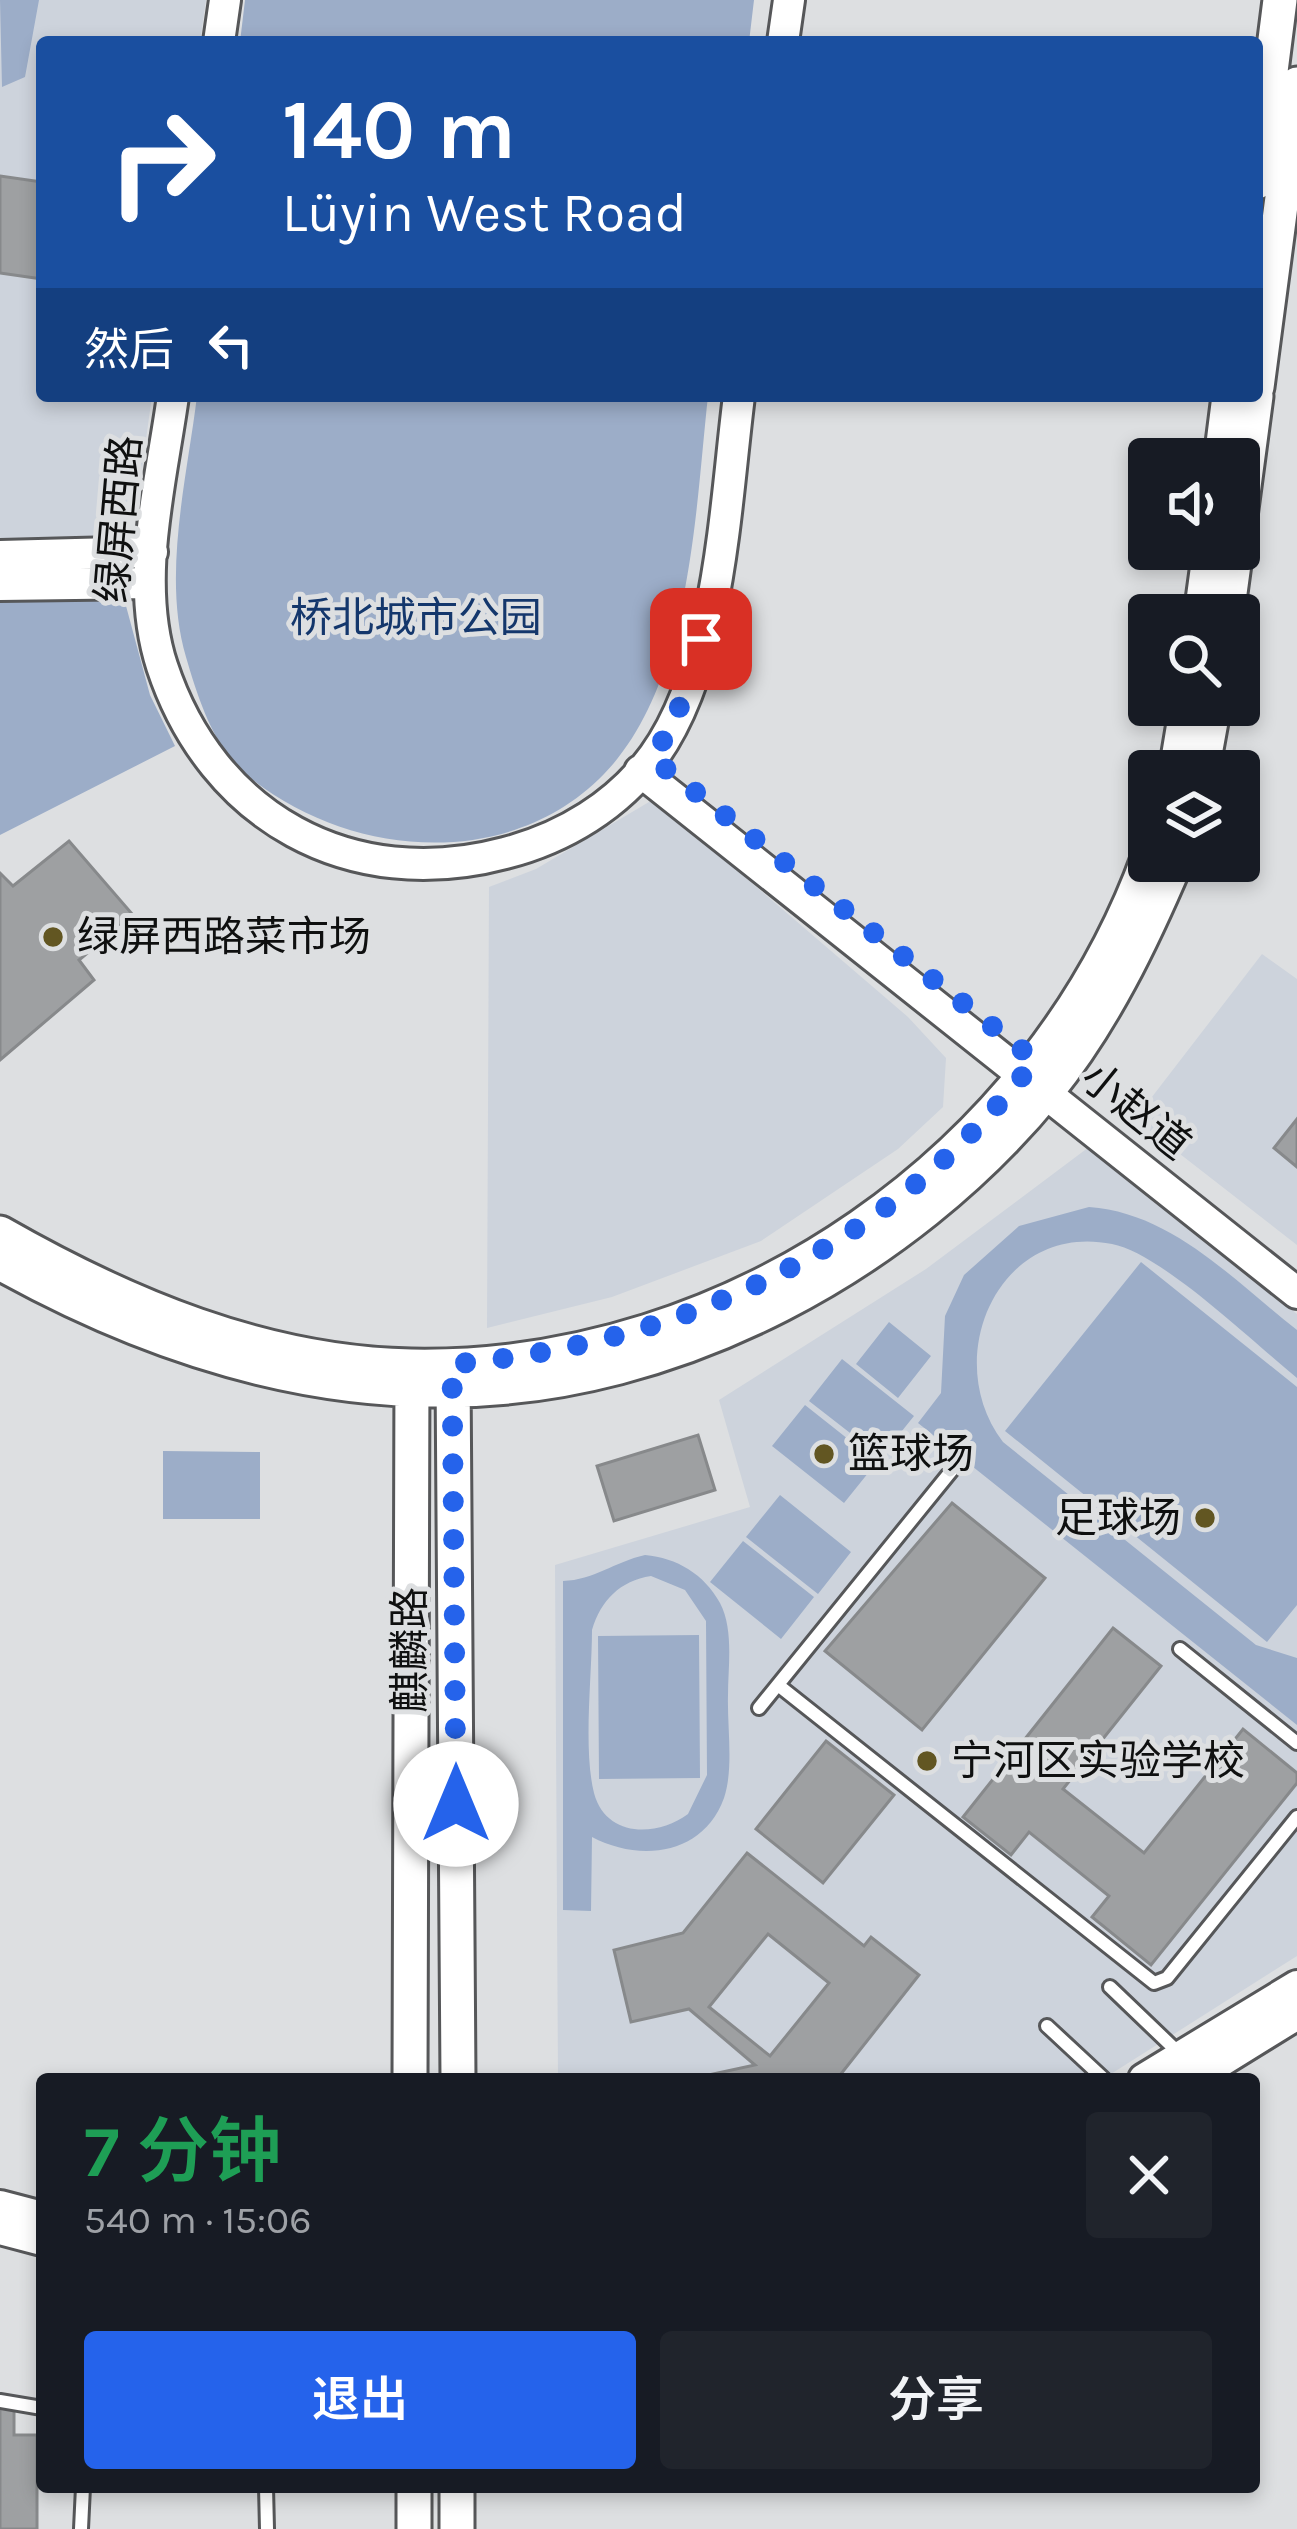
<!DOCTYPE html>
<html lang="zh">
<head>
<meta charset="utf-8">
<style>
  :root { --surface:#171b24; --page:#20242c; --text:#f1f3f6; --muted:#9ea1a6; --accent:#2563eb }
  body { margin:0; font-family:Karla,"Noto Sans SC",sans-serif; background:var(--page); color:var(--text); height:100vh; display:flex; flex-direction:column; font-size:45px; white-space:nowrap }
  * { box-sizing:border-box; margin:0 }
  p { font-size:39px; color:var(--muted) }
  .icon { flex:none; width:66px; height:66px; fill:none; stroke:currentColor; stroke-width:2; stroke-linecap:round; stroke-linejoin:round }
  .map { position:relative; flex:1; overflow:hidden }
  .details { position:absolute; left:36px; top:2073px; width:1224px; height:420px; display:flex; flex-direction:column; background:var(--surface); border-radius:12px; box-shadow:0 6px 18px #0003 }
  .details>* { flex:none }
  .guide { position:absolute; left:36px; top:36px; width:1227px; height:366px; border-radius:12px; box-shadow:0 6px 18px #0003; background:#1a4fa0; color:#fff; overflow:hidden }
  .buttons { position:absolute; left:1128px; top:438px; display:grid; gap:24px }
  .buttons a { display:grid; place-items:center; width:132px; height:132px; border-radius:12px; background:var(--surface); box-shadow:0 6px 18px #0003; font-size:60px }
  .pin { position:absolute; display:grid; place-items:center; width:102px; height:102px; color:#fff; margin:-51px; border-radius:24px; box-shadow:0 6px 18px #0006 }
  .me { position:absolute; width:132px; margin:-66px; rotate:0deg; stroke-linejoin:round; filter:drop-shadow(0 0 9px #0008) }
  .turn { display:flex; align-items:center; gap:42px; height:252px; padding:0 48px; font-size:54px }
  .turn .icon { width:156px; height:156px; stroke-width:2.5 }
  .turn b { display:block; font-size:84px; line-height:102px }
  .then { display:flex; align-items:center; height:114px; padding:0 48px; background:#0003; gap:24px; font-size:45px }
  .round { display:grid; place-items:center; flex:none; width:126px; height:126px; border-radius:12px; background:var(--page) }
  .summary { display:flex; align-items:center; justify-content:space-between; height:204px; padding:0 48px }
  h1 { font-size:72px; font-weight:600; line-height:90px; color:#1e9e55 }
  .primary-button { display:flex; gap:24px; margin-top:auto; padding:24px 48px }
  .primary-button a { flex:1; height:138px; border-radius:12px; background:var(--accent); color:#fff; font-size:48px; font-weight:600; line-height:138px; text-align:center }
  .primary-button a+a { background:var(--page); color:var(--text) }
  .map>svg:first-child { display:block }
  .built { fill:#cdd3dc }
  .green { fill:#9cadc8; fill-rule:evenodd }
  .building { fill:#9ea0a2; stroke:#87898b; stroke-width:3; fill-rule:evenodd }
  .lines { fill:none; stroke-linecap:round; stroke-linejoin:round }
  .service-casing { stroke:#565759; stroke-width:18 }
  .tertiary-casing { stroke:#565759; stroke-width:36 }
  .secondary-casing { stroke:#565759; stroke-width:39 }
  .service { stroke:#fff; stroke-width:12 }
  .tertiary { stroke:#fff; stroke-width:30 }
  .secondary { stroke:#fff; stroke-width:33 }
  .route { stroke:#2563eb; stroke-width:21; stroke-dasharray:0 37.8 }
  .poi-dot { fill:#625622; stroke:#dddfe1; stroke-width:4.5 }
  .labels { text-anchor:middle; dominant-baseline:central; stroke-width:10; stroke-linejoin:round; paint-order:stroke }
  .street-label { font-size:42px; fill:#0f1010; stroke:#dddfe1 }
  .park-label { font-size:42px; fill:#14376c; stroke:#dddfe1 }
  .poi-label { font-size:42px; fill:#0f1010; stroke:#dddfe1; text-anchor:start }
</style>
</head>
<body>
<div class="map">
<svg width="1297" height="2529" viewBox="0 0 1297 2529">
  <rect width="100%" height="100%" fill="#dddfe1"/>
  <!-- built -->
  <path class="built" d="M0,0H206L200,42H42V396H152L137,504L105,539L0,540Z
    M654,799L908,1017L946,1058L943,1107L898,1149L761,1241L612,1297L487,1328L489,887L536,869Z
    M1262,954L1297,979V1245L1135,1119Z
    M1089,1147L1297,1314V1956L1103,2079H558L555,1565L750,1507L719,1400L926,1269Z"/>
  <!-- green -->
  <path class="green" d="M0,0H39L25,77L2,87Z
    M245,0H754L749,42H240Z
    M197,396H708C695,513 691,685 604,774C509,872 348,858 248,776C214,749 198,698 186,657C162,576 187,478 197,396Z
    M122,591L150,695L175,746L0,835V596Z
    M1089,1207C1173,1213 1234,1281 1297,1330V1378C1255,1344 1161,1253 1112,1244C999,1221 939,1358 1003,1442L1256,1645L1297,1658V1725L918,1423L941,1393L945,1316L964,1275L1019,1226Z
    M1141,1262L1297,1387V1605L1267,1642L1005,1431Z
    M889,1322L931,1356L898,1398L856,1364Z
    M842,1359L914,1416L881,1457L809,1401Z
    M805,1405L877,1462L844,1503L772,1446Z
    M163,1451L260,1452V1519H163Z
    M780,1495L851,1552L818,1594L746,1537Z
    M743,1541L814,1597L781,1639L710,1582Z
    M645,1555C677,1558 704,1574 720,1603C734,1630 728,1666 728,1695C727,1727 734,1768 724,1798C703,1856 639,1862 592,1837L591,1911L563,1910V1581C594,1580 614,1562 645,1555ZM651,1576L685,1590L706,1621L707,1775L688,1814C657,1837 606,1838 594,1793C583,1749 592,1676 592,1630C601,1600 620,1581 651,1576Z
    M699,1635L700,1778L599,1779L598,1636Z"/>
  <!-- building -->
  <path class="building" d="M0,176L42,182V279L0,273Z
    M69,841L133,915L79,960L94,980L0,1060V873L13,886Z
    M1297,1119V1167L1274,1148Z
    M698,1435L715,1490L614,1521L597,1466Z
    M952,1503L1045,1578L922,1730L825,1651Z
    M1113,1628L1161,1666L1063,1789L1144,1853L1243,1729L1297,1773V1783L1151,1965L1092,1917L1109,1896L1029,1832L1011,1855L963,1817Z
    M826,1741L894,1795L823,1883L756,1829Z
    M747,1853L864,1946L871,1937L919,1975L837,2079H690L755,2065L689,2009L631,2022L614,1950L683,1933ZM768,1934L829,1983L770,2056L709,2007Z
    M0,2408H14V2435H37V2529H0Z"/>
  <g class="lines">
    <defs>
      <path id="service" d="M1180,1649L1297,1743
        M778,1685L1154,1983L1167,1978L1297,1817
        M759,1708L952,1470
        M1110,1987L1182,2056
        M1047,2026L1104,2079
        M0,2401L42,2408
        M266,2487L267,2529
        M81,2529L83,2487"/>
      <path id="tertiary" d="M219,42L225,0
        M783,42L789,0
        M173,396C161,483 134,581 162,666C212,818 351,894 505,853C564,838 618,805 654,756C720,664 725,506 739,396
        M0,556L152,552
        M0,585L149,583
        M640,771L1297,1293
        M1144,2079L1297,1986
        M1192,2079L1297,2014
        M0,2206L42,2217
        M0,2229L42,2240"/>
      <path id="secondary" d="M1257,182L1280,0
        M1257,387L1297,84
        M1221,459L1229,396
        M1239,524L1256,396
        M1201,615L1210,549
        M1227,615L1236,549
        M1176,771L1187,705
        M1202,771L1214,705
        M0,1233C126,1305 263,1363 411,1366C734,1372 1040,1158 1149,856
        M0,1263C138,1340 289,1392 449,1390C676,1389 906,1264 1048,1090C1103,1022 1142,941 1176,861
        M453,1373L458,2079
        M410,2079L412,1367
        M414,2487V2529
        M457,2529V2487"/>
    </defs>
    <!-- service casing -->
    <use href="#service" class="service-casing"/>
    <!-- tertiary casing -->
    <use href="#tertiary" class="tertiary-casing"/>
    <!-- secondary casing -->
    <use href="#secondary" class="secondary-casing"/>
    <!-- service -->
    <use href="#service" class="service"/>
    <!-- tertiary -->
    <use href="#tertiary" class="tertiary"/>
    <!-- secondary -->
    <use href="#secondary" class="secondary"/>
  </g>
  <g class="lines">
    <!-- route -->
    <path class="route" d="M456,1804L452,1364C683,1345 893,1246 1035,1060L652,758L675,721L701,639"/>
  </g>
  <!-- markers -->
  <g class="poi-dot">
    <circle cx="53" cy="937" r="12"/>
    <circle cx="824" cy="1454" r="12"/>
    <circle cx="1205" cy="1518" r="12"/>
    <circle cx="927" cy="1761" r="12"/>
  </g>
  <g class="labels">
    <!-- street labels -->
    <g class="street-label">
      <text transform="translate(119 519) rotate(-85)">绿屏西路</text>
      <text transform="translate(1136 1111) rotate(39)">小赵道</text>
      <text transform="translate(410 1650) rotate(-90)">麒麟路</text>
    </g>
    <!-- park labels -->
    <g class="park-label">
      <text x="416" y="618">桥北城市公园</text>
    </g>
    <!-- poi labels -->
    <g class="poi-label">
      <text x="77" y="937">绿屏西路菜市场</text>
      <text x="848" y="1454">篮球场</text>
      <text x="1181" y="1518" text-anchor="end">足球场</text>
      <text x="951" y="1761">宁河区实验学校</text>
    </g>
  </g>
</svg>
<div class="buttons">
<a><svg class="icon" aria-label="sound" viewBox="0 0 24 24"><path d="M4 9h4l5-4v14l-5-4H4zM17 9q2 3 0 6"/></svg></a>
<a><svg class="icon" aria-label="search" viewBox="0 0 24 24"><circle cx="10" cy="10" r="6"/><path d="M15 15l6 6"/></svg></a>
<a><svg class="icon" aria-label="layers" viewBox="0 0 24 24"><path d="M12 4l9 5-9 5-9-5zM3 14l9 5 9-5"/></svg></a>
</div>
<div class="pin" style="left:701px;top:639px;background:#d93025"><svg class="icon" aria-label="arrive" viewBox="0 0 24 24"><path d="M6 21V4h12l-3 4 3 4H6"/></svg></div>
<svg class="me" style="left:456px;top:1804px" viewBox="-20 -20 40 40"><circle r="19" fill="#fff"/><path d="M0-13L10 11 0 6-10 11z" fill="#2563eb"/></svg>
<div class="guide">
<div class="turn"><svg class="icon" aria-label="right" viewBox="0 0 24 24"><path d="M7 20v-9h11M14 6l5 5-5 5"/></svg><div><b>140 m</b>Lüyin West Road</div></div>
<div class="then">然后<svg class="icon" aria-label="left" viewBox="0 0 24 24"><path d="M17 20v-9H6M10 6l-5 5 5 5"/></svg></div>
</div>
<section class="details">
<div class="summary"><div><h1>7 分钟</h1><p>540 m · 15:06</p></div><a class="round"><svg class="icon" aria-label="close" viewBox="0 0 24 24"><path d="M6 6l12 12M18 6L6 18"/></svg></a></div>
<div class="primary-button"><a>退出</a><a>分享</a></div>
</section>
</div>
</body>
</html>
